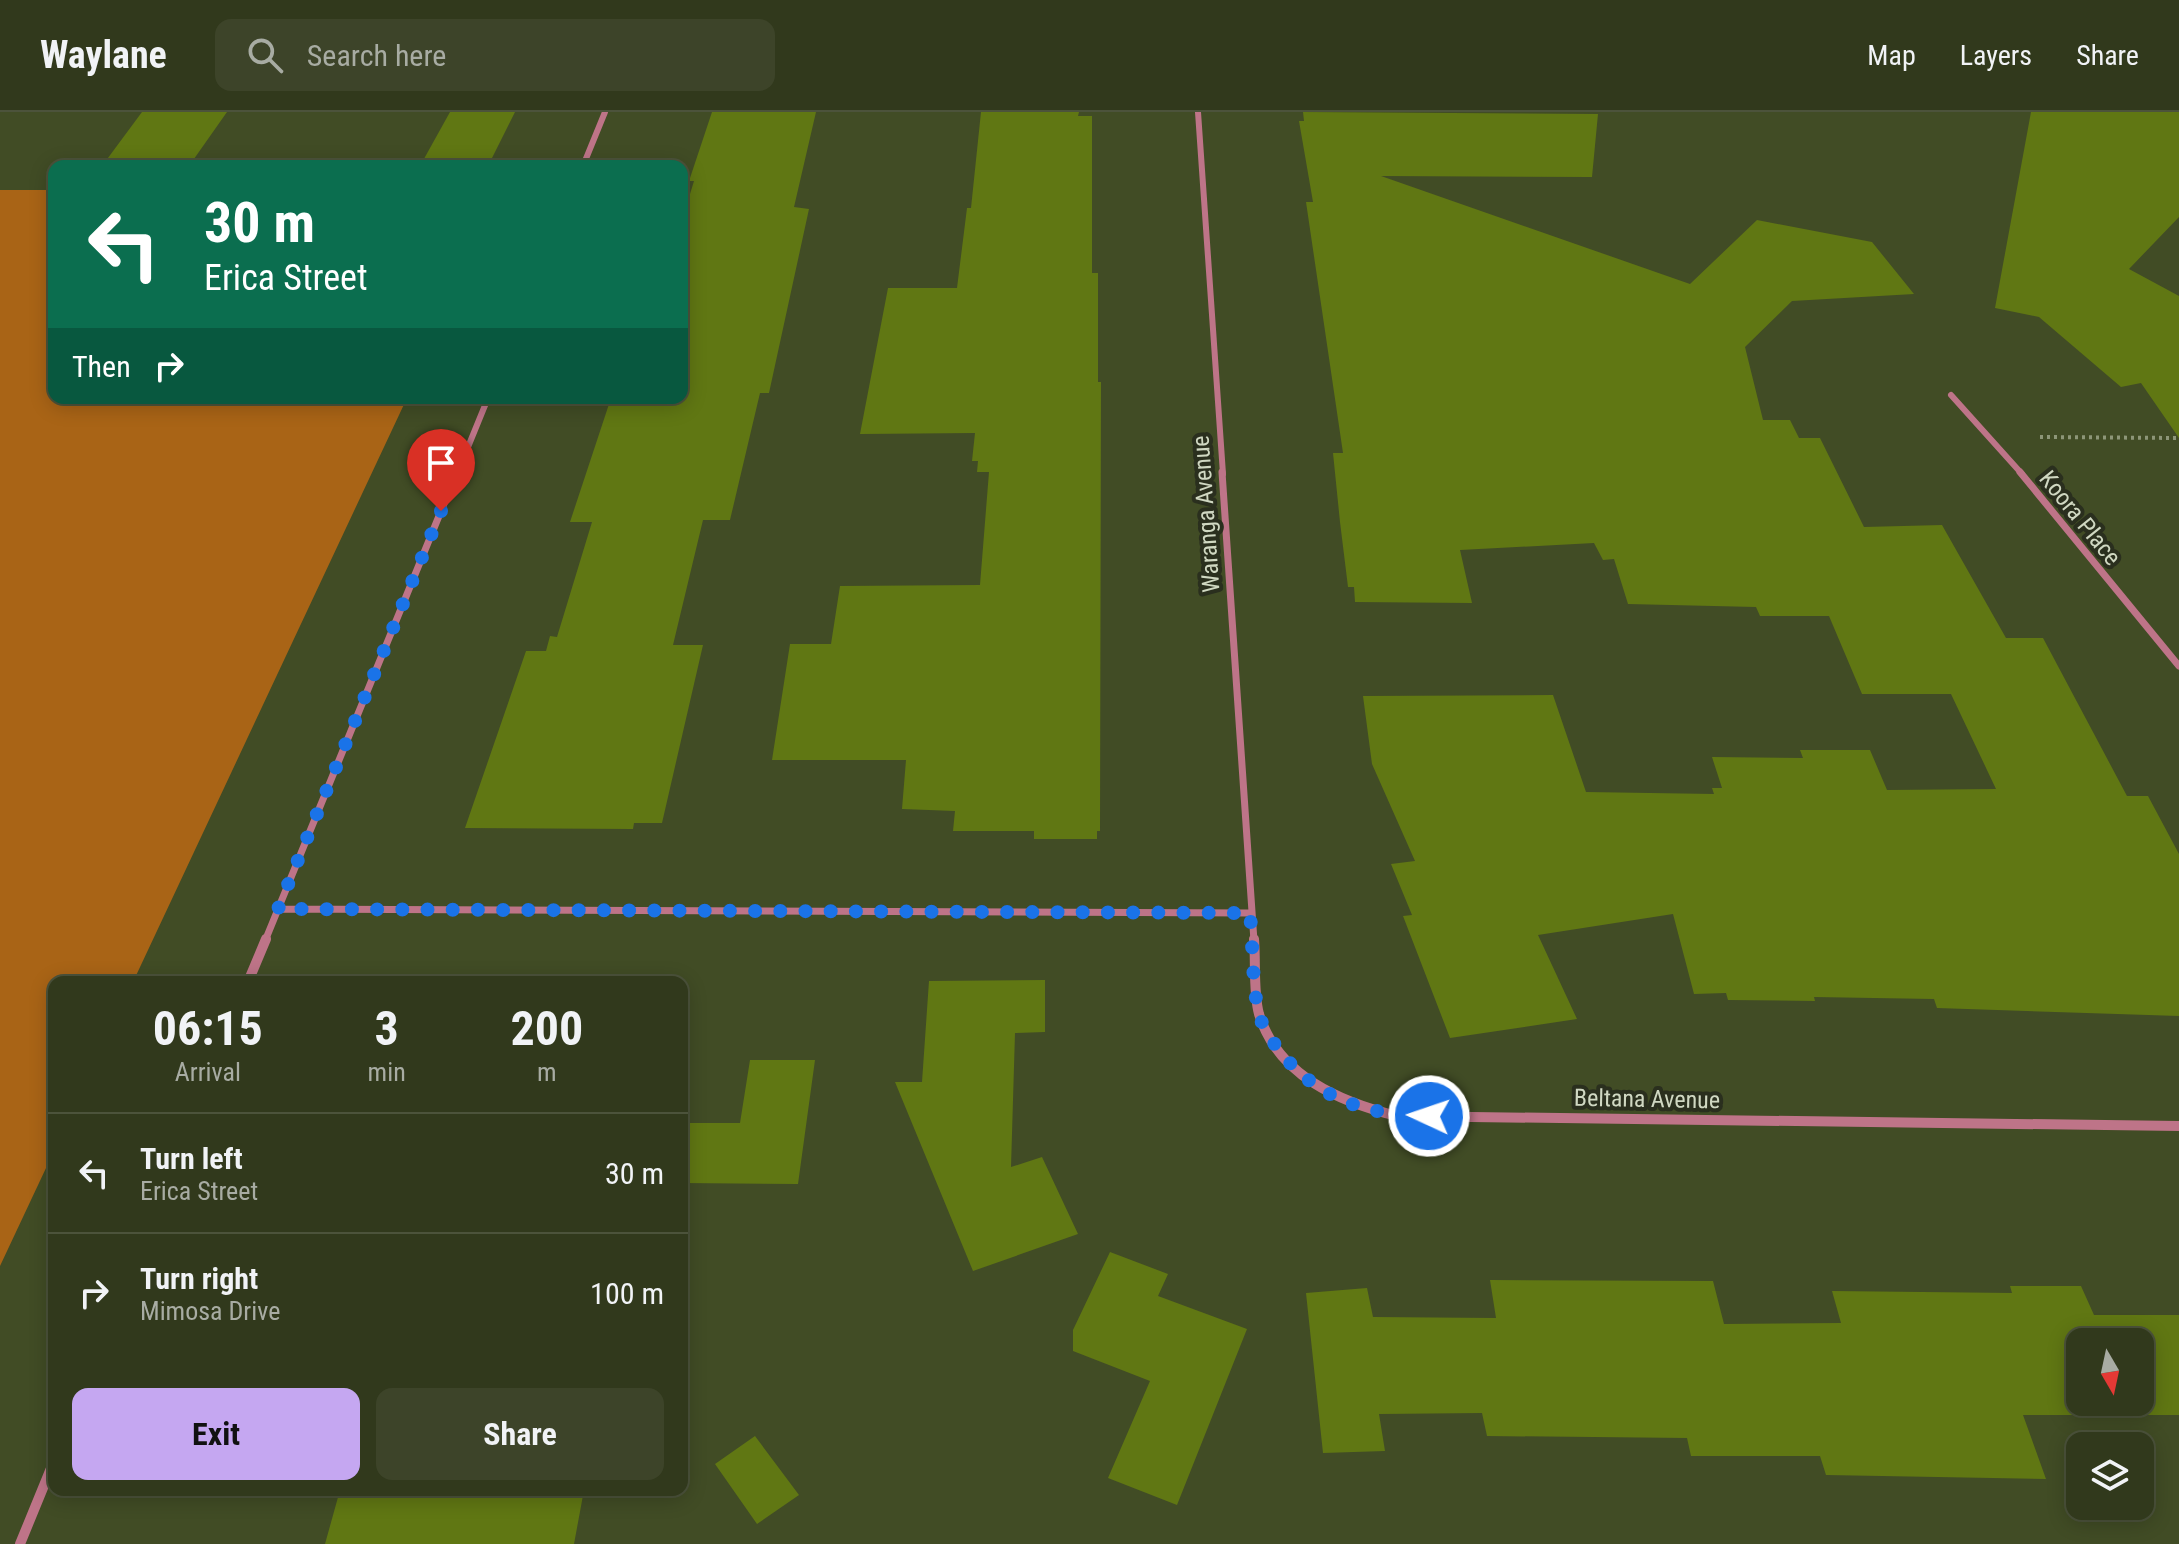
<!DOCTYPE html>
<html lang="en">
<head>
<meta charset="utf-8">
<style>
  :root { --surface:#31391c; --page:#3d4429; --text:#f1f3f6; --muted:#a8aca3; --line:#4c533b; --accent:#c5a7f1 }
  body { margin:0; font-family:"Roboto Condensed",sans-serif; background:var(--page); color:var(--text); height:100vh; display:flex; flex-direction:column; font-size:30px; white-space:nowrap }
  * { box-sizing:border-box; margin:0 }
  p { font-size:26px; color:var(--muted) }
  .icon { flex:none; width:44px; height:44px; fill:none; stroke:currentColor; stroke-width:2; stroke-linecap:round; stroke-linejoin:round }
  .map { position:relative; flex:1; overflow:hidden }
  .side { position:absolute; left:48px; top:864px; width:640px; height:520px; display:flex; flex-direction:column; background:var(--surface); border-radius:16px; box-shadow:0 4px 20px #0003,0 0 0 2px var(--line) }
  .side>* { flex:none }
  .hud { position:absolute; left:48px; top:48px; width:640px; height:244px; border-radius:16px; box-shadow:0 4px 20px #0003,0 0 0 2px var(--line); background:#0b6e4f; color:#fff; overflow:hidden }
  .needle { width:52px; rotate:171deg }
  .controls { position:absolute; left:2066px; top:1216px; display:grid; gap:16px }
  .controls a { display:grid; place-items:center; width:88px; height:88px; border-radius:16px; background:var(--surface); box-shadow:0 4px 20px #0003,0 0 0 2px var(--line); font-size:40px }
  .pin { position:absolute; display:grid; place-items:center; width:68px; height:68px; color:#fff; margin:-82px -34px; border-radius:50% 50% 50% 0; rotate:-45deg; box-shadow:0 0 8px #0007 }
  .pin .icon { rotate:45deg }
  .me { position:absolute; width:88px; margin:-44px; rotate:273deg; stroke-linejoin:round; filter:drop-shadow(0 0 6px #0008) }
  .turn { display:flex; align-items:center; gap:28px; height:168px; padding:0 24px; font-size:36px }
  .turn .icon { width:104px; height:104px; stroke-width:2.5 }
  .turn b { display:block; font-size:56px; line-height:68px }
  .then { display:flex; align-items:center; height:76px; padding:0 24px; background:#0003; gap:16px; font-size:30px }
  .eta { display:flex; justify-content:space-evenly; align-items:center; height:136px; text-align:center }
  .eta b { font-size:48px; font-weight:700; line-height:56px }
  .action { display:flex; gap:16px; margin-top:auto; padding:16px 24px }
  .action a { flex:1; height:92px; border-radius:16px; background:var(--accent); color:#111; font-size:32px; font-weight:700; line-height:92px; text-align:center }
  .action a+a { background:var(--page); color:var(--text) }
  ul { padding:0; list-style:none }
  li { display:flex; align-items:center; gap:24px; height:120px; padding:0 24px; border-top:2px solid var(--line) }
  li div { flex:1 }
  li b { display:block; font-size:30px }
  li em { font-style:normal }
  header { display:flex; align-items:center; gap:48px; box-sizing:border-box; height:112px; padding:0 40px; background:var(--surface); border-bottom:2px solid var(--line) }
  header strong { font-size:38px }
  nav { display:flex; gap:44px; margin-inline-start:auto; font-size:28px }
  .search { width:560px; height:72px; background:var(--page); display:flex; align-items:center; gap:20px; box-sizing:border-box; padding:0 28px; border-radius:16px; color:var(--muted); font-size:30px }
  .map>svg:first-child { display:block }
  .forest { fill:#a96416 }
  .building { fill:#607713; fill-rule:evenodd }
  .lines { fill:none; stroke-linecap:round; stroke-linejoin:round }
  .path { stroke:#8d9678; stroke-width:4; stroke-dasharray:3 4; stroke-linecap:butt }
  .minor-far2 { stroke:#be7488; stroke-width:6 }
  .minor-far1 { stroke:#be7488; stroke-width:7 }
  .minor { stroke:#be7488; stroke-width:10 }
  .route { stroke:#1a73e8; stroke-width:14; stroke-dasharray:0 25.2 }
  .labels { text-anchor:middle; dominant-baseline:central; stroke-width:8; stroke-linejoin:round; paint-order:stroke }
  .street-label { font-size:24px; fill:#d0d8c2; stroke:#2a2f1e }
</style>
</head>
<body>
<header>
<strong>Waylane</strong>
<div class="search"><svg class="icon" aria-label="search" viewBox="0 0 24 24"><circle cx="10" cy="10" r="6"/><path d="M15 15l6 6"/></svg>Search here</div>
<nav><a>Map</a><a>Layers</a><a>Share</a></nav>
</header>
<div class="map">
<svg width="2179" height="1432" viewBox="0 0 2179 1432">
  <rect width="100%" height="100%" fill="#414c25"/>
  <!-- forest -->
  <path class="forest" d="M0,78H54V286H407L133,870H54V1039L0,1154Z"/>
  <!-- building -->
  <path class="building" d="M142,0H227L189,54H102Z
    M450,0H515L489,52L420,54Z
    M712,0H816L794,95L809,97L769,281H760L730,408H703L673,533H703L662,711H634L633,717L465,716L526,539H546L550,524L557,525L592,410H570L611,286H682V108L694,69H689Z
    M981,0H1079L1078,4H1092V161H1098V270H1101L1100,719H1097V727H1034V719H953L955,699L902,697L906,648H772L790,532H831L840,474L980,473L989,360H977L978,349H972L975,321L860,322L888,176H957L967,96H971Z
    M1303,0L1598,2L1592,65L1381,64L1690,172L1757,108L1872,130L1914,182L1792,189L1745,235L1763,308H1790L1799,326H1820L1864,415L1942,413L2006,526H2043L2127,684H2148L2179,742V904L1937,896L1934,887L1814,885L1815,889L1728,888L1726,881L1694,882L1673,802L1538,823L1577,907L1450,926L1403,804L1412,803L1391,752L1415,749L1372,652L1363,584L1553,583L1586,680L1714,682L1712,676H1722L1712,645L1803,646L1800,638H1870L1887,678L1996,677L1951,582H1862L1829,504H1760L1756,495L1628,492L1614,447L1603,448L1594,431L1460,438L1472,491L1355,490L1354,475H1348L1340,410L1333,341H1343L1306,90H1313L1299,9H1304Z
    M2031,0H2179V105L2129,157L2179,184V326L2141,271L2121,275L2039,205L1995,196Z
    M1045,868V920L1015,921L1011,1055L1042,1045L1078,1122L973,1159L895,970H922L929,869Z
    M750,948H815L798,1072L682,1071V1011H740Z
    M1110,1140L1168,1162L1158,1184L1247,1217L1177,1393L1108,1366L1150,1269L1073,1239V1218Z
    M1490,1168L1713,1169L1724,1212L1841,1211L1832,1179L2012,1181L2010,1174H2081L2094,1203H2179V1303H2023L2046,1367L1826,1363L1820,1344H1691L1687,1326L1487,1324L1482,1301L1379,1302L1385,1339L1323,1341L1306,1181L1367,1176L1373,1205L1496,1206ZM2080,1230H2140V1290H2080Z
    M755,1324L799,1383L757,1412L715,1352Z
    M340,1378H584L574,1432H325Z"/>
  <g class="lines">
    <!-- path -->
    <path class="path" d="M2040,325L2179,326"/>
    <!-- minor-far2 -->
    <path class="minor-far2" d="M1198,0L1223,362
      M583,54L605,0
      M1951,283L2022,362
      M457,362L488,286"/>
    <!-- minor-far1 -->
    <path class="minor-far1" d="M1222,360L1254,829
      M2020,360L2179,554
      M278,797L1250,801
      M265,829L457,360"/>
    <!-- minor -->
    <path class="minor" d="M1254,827C1256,850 1253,880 1259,902C1278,964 1340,990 1397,1004L2179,1014
      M248,870L266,827
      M20,1432L54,1349"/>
  </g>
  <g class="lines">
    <!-- route -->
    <path class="route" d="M441,399L278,797L1250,801C1253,833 1252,868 1258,899C1262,915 1272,929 1282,942C1320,988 1370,1004 1429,1004"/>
  </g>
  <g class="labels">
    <!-- street labels -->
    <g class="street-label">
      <text transform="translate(1206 402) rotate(-94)">Waranga Avenue</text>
      <text transform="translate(2080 406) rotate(51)">Koora Place</text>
      <text transform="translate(1647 987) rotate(1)">Beltana Avenue</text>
    </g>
  </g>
</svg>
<div class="controls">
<a><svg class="needle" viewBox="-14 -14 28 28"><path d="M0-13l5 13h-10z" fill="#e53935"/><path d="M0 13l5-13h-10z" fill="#a8aca3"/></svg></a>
<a><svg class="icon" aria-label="layers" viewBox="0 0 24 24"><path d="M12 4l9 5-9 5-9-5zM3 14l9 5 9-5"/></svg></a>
</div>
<div class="pin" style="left:441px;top:399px;background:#d93025"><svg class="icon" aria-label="arrive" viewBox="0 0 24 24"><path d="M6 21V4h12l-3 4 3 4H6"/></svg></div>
<svg class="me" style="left:1429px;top:1004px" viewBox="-20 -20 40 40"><circle r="17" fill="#1a73e8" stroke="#fff" stroke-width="3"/><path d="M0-11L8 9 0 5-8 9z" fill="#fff"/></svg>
<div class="hud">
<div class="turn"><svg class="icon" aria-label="left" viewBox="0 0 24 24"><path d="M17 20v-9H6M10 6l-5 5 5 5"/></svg><div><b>30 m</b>Erica Street</div></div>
<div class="then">Then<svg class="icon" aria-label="right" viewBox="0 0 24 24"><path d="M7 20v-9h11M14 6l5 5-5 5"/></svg></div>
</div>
<section class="side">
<div class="eta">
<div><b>06:15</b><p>Arrival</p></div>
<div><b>3</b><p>min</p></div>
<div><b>200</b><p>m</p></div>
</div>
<ul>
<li><svg class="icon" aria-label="left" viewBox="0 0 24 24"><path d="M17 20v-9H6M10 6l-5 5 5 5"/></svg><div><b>Turn left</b><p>Erica Street</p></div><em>30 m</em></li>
<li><svg class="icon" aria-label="right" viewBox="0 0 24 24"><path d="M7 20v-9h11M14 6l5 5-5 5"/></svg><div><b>Turn right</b><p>Mimosa Drive</p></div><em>100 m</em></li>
</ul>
<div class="action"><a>Exit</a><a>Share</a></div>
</section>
</div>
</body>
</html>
